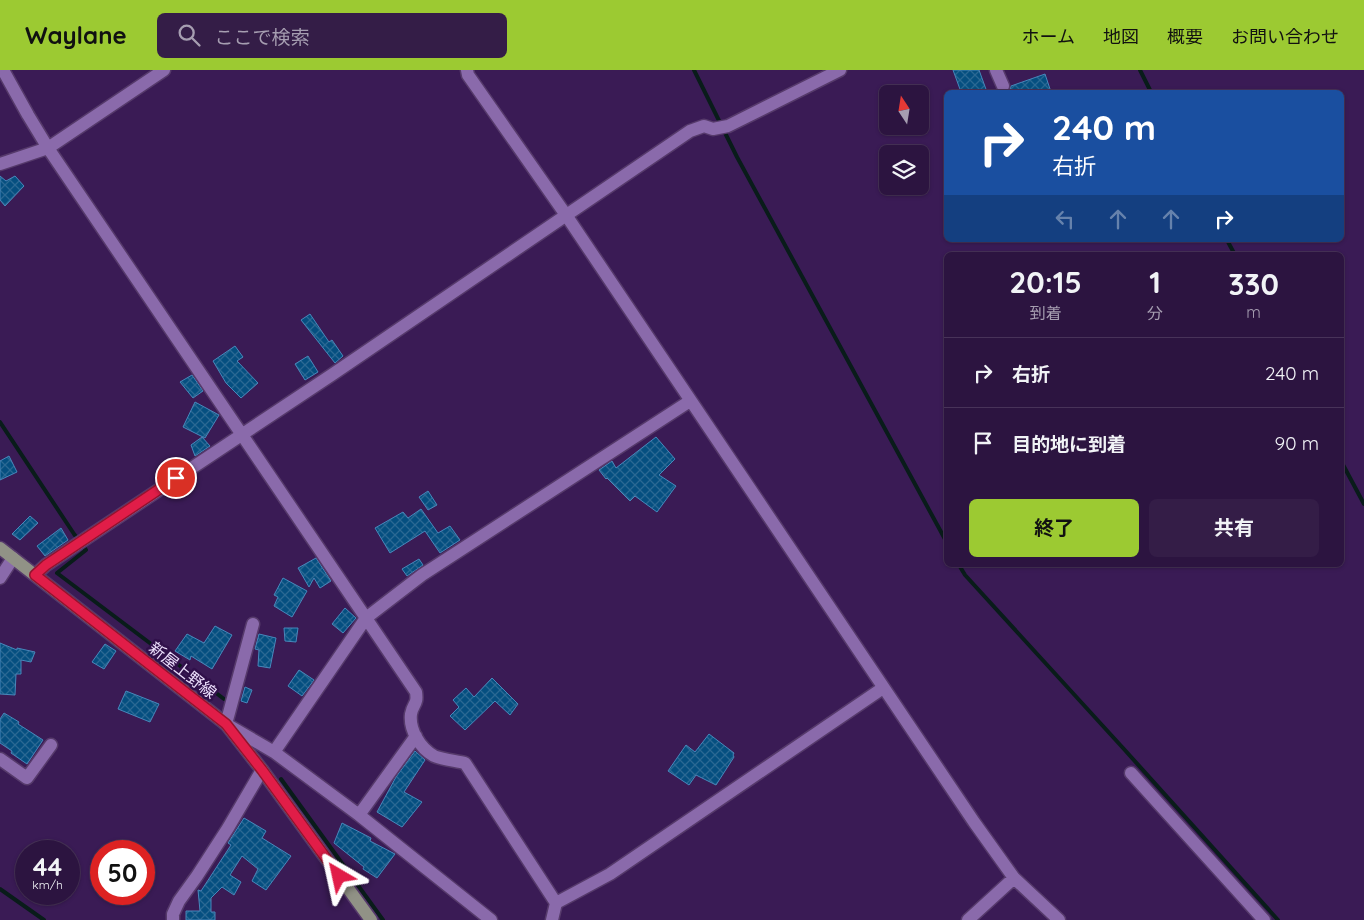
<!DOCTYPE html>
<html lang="ja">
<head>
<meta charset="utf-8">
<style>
  :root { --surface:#2c1440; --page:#341d47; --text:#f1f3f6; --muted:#a69eb1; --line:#483359; --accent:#9cca32 }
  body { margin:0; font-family:Quicksand,"Noto Sans JP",sans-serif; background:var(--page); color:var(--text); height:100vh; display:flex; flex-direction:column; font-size:19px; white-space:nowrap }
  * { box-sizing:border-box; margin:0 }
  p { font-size:16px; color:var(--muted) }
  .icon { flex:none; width:28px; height:28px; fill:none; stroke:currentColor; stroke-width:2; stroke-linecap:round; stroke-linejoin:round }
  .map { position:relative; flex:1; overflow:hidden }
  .drawer { position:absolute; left:944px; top:182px; width:400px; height:315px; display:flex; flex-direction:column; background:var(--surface); border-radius:8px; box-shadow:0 1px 4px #0004,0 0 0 1px var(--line) }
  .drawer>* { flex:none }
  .hud { position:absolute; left:944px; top:20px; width:400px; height:152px; border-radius:8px; box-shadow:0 1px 4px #0004,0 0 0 1px var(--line); background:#1a4fa0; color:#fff; overflow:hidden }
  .needle { width:32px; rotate:348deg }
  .tools { position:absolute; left:879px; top:15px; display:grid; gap:10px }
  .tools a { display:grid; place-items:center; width:50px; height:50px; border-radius:8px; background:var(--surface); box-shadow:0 1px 4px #0004,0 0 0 1px var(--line); font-size:25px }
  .speed { position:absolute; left:15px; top:770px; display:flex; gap:10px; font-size:25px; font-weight:700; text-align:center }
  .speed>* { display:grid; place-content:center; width:65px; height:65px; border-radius:50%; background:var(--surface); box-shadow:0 1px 4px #0004,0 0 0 1px var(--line); line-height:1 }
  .speed small { font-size:12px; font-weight:400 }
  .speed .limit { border:8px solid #d22; background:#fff; color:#111 }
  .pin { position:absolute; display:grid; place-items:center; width:42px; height:42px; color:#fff; margin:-21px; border:2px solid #fff; border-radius:50%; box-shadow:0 1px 5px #0007 }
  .me { position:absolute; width:55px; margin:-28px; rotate:324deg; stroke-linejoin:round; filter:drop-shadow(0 0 4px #0008) }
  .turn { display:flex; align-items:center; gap:18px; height:105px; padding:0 25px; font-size:22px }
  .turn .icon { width:65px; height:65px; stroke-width:2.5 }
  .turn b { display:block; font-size:35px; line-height:42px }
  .lanes { display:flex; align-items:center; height:48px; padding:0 25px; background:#0003; justify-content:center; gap:25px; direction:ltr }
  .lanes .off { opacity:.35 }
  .eta { display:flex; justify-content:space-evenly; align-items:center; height:85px; text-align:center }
  .eta b { font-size:30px; font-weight:700; line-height:35px }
  .primary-button { display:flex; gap:10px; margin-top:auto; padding:10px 25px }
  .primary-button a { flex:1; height:58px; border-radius:8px; background:var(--accent); color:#111; font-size:20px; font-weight:700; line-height:58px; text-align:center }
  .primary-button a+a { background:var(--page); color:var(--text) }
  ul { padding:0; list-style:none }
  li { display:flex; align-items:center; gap:15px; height:70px; padding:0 25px; border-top:1px solid var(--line) }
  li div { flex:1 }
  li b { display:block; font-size:19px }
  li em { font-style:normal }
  header { display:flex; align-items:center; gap:30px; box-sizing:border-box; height:70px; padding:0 25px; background:var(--accent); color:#111 }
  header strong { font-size:24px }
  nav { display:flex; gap:28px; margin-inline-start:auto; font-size:18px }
  .search { width:350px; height:45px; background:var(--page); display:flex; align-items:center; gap:12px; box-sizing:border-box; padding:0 18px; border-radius:8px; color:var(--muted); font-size:19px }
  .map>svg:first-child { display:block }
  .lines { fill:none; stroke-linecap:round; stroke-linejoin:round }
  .stream { stroke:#091c1a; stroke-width:4 }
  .building { fill:url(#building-cross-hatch); stroke:#4887bb }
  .minor-casing { stroke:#563a6b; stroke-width:15 }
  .major-casing { stroke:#563a6b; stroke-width:15 }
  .minor { stroke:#8a6aab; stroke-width:12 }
  .major { stroke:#919286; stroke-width:12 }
  .route-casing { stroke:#92132f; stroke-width:12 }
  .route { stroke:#e11d48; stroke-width:9 }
  .labels { text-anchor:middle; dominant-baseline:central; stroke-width:5; stroke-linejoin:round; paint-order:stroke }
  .street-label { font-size:16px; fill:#ebdefb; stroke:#30104a }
</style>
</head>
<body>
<header>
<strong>Waylane</strong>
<div class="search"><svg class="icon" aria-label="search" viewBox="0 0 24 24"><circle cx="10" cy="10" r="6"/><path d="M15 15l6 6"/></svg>ここで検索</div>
<nav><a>ホーム</a><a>地図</a><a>概要</a><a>お問い合わせ</a></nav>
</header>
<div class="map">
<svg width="1364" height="850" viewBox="0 0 1364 850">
  <defs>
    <pattern id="building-cross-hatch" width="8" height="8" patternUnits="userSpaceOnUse" patternTransform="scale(1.25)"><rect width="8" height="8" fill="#054f80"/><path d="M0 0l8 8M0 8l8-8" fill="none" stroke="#2a6893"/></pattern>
  </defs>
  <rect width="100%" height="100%" fill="#3a1b55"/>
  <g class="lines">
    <!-- stream -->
    <path class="stream" d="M694,0L737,87L946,471
      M1140,0L1151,22
      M1227,170L1235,185
      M0,352L74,464L86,480L57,503L224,629
      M1341,391L1364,434
      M959,495L965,505L1123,678L1278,850
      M281,709L383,850
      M0,819L44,850"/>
  </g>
  <!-- building -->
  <path class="building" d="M953,0H979L987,22H961Z
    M1045,4L1051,22H1008L1010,20L1011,16Z
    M0,106L6,111L15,106L24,116L5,136L0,130Z
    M310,244L329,272L332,270L343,286L335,293L301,250Z
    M235,276L243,287L237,291L258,313L241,328L226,313L213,291Z
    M308,286L318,302L305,310L295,294Z
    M192,305L203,321L193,328L180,312Z
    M195,332L219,345L205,368L183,357Z
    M202,367L210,376L195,386L191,375Z
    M656,367L675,389L659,405L676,416L657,442L635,426L630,431L607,408L606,409L599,400L612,391L616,398Z
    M9,386L17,402L0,410V391Z
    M428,421L437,435L428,440L419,427Z
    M421,439L438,463L450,456L460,470L440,483L425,461L390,483L375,458L403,442L408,448Z
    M30,446L38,453L20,470L12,464Z
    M61,458L68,470L45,486L37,476Z
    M316,488L331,511L320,518L314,508L309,517L298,498Z
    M419,489L423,495L407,506L402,499Z
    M283,508L307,521L292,547L274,536L278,527L274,525Z
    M345,538L356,548L343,563L332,554Z
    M215,556L232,565L212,599L191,586L190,590L175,581L187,564L204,573Z
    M284,558H298L296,572L285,571Z
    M259,564L276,568L270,598L258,596L259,580L255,579Z
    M0,573L17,580V578L35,582L31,592L21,590V604H16L15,625L0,624Z
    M105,574L116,581L104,599L92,592Z
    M299,600L314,610L302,626L288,616Z
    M492,608L518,634L510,645L495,631L465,660L450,646L459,637L453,630L466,618L474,627Z
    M245,617L252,620L247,633L241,631Z
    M126,621L159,634L150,652L118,639Z
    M4,643L19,652L18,654L43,670L27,694L11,683L12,681L0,673V649Z
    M709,664L734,683L733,685L734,687L716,715L696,705L689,715L668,701L686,675L695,682Z
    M415,681L425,690L404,722L422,732L402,757L377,742L396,707Z
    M244,748L266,761L262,768L291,786L266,820L252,811L258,799L242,786L230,805L241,812L234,825L222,817L211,828V842H215V850H186V841H200L198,820L201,821L231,775L228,773Z
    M342,753L371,768L370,771L395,784L377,808L363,799L364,797L334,773Z"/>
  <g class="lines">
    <defs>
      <path id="minor" d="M3,0L28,45L48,78L416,622C418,635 413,633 411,644C409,660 420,678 434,686C440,689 457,691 465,693L556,833L552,850
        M467,0L468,5L566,145L974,752L1014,808L1059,850
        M996,0L1003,16
        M0,94L48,78L164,0
        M35,505L46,495L333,304L690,61L704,56L713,59L728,56L840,0
        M0,508L13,488
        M253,554L226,654L274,682L359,745L491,850
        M274,682L366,548L422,505L690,331
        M0,689L27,708L51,675
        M1131,703L1264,850
        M359,745L416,666
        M556,833L610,804L883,618
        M173,850V844L179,831L197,806L228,758L262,700
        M968,850L1014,808"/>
      <path id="major" d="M0,478L226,654L262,700L371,850"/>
    </defs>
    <!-- minor casing -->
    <use href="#minor" class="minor-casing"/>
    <!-- major casing -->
    <use href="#major" class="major-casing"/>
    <!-- minor -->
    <use href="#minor" class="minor"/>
    <!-- major -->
    <use href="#major" class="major"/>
  </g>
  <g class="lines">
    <defs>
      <path id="route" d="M176,408L46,495L35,505L226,654L262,700L339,806"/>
    </defs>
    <!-- route casing -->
    <use href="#route" class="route-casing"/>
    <!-- route -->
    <use href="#route" class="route"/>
  </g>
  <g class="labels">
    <!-- street labels -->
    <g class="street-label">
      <text transform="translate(183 600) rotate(38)">新屋上野線</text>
    </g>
  </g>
</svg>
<div class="tools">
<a><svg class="needle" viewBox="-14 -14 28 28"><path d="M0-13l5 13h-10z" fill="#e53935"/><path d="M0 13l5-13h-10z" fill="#a69eb1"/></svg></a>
<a><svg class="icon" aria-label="layers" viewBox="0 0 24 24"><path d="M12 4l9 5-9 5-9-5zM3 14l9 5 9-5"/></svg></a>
</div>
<div class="speed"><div>44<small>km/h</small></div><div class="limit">50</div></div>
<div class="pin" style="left:176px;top:408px;background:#d93025"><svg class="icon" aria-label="arrive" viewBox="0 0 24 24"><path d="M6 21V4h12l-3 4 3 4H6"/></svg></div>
<svg class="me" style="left:339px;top:806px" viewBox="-20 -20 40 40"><path d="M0-17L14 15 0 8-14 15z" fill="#e11d48" stroke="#fff" stroke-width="4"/></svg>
<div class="hud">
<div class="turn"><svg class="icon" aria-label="right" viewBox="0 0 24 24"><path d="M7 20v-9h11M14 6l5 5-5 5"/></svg><div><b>240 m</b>右折</div></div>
<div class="lanes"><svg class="icon off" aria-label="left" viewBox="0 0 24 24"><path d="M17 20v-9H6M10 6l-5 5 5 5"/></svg><svg class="icon off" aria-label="ahead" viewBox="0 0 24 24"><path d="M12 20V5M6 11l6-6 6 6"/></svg><svg class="icon off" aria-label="ahead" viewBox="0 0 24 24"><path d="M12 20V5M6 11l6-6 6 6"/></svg><svg class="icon" aria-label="right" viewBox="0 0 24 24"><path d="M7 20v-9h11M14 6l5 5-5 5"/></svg></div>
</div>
<section class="drawer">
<div class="eta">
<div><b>20:15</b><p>到着</p></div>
<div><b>1</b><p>分</p></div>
<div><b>330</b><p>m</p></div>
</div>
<ul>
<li><svg class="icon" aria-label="right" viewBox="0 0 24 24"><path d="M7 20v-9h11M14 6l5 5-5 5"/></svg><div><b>右折</b></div><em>240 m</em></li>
<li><svg class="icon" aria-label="arrive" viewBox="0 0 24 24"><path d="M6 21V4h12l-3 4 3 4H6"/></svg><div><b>目的地に到着</b></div><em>90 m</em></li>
</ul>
<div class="primary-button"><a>終了</a><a>共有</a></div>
</section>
</div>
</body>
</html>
